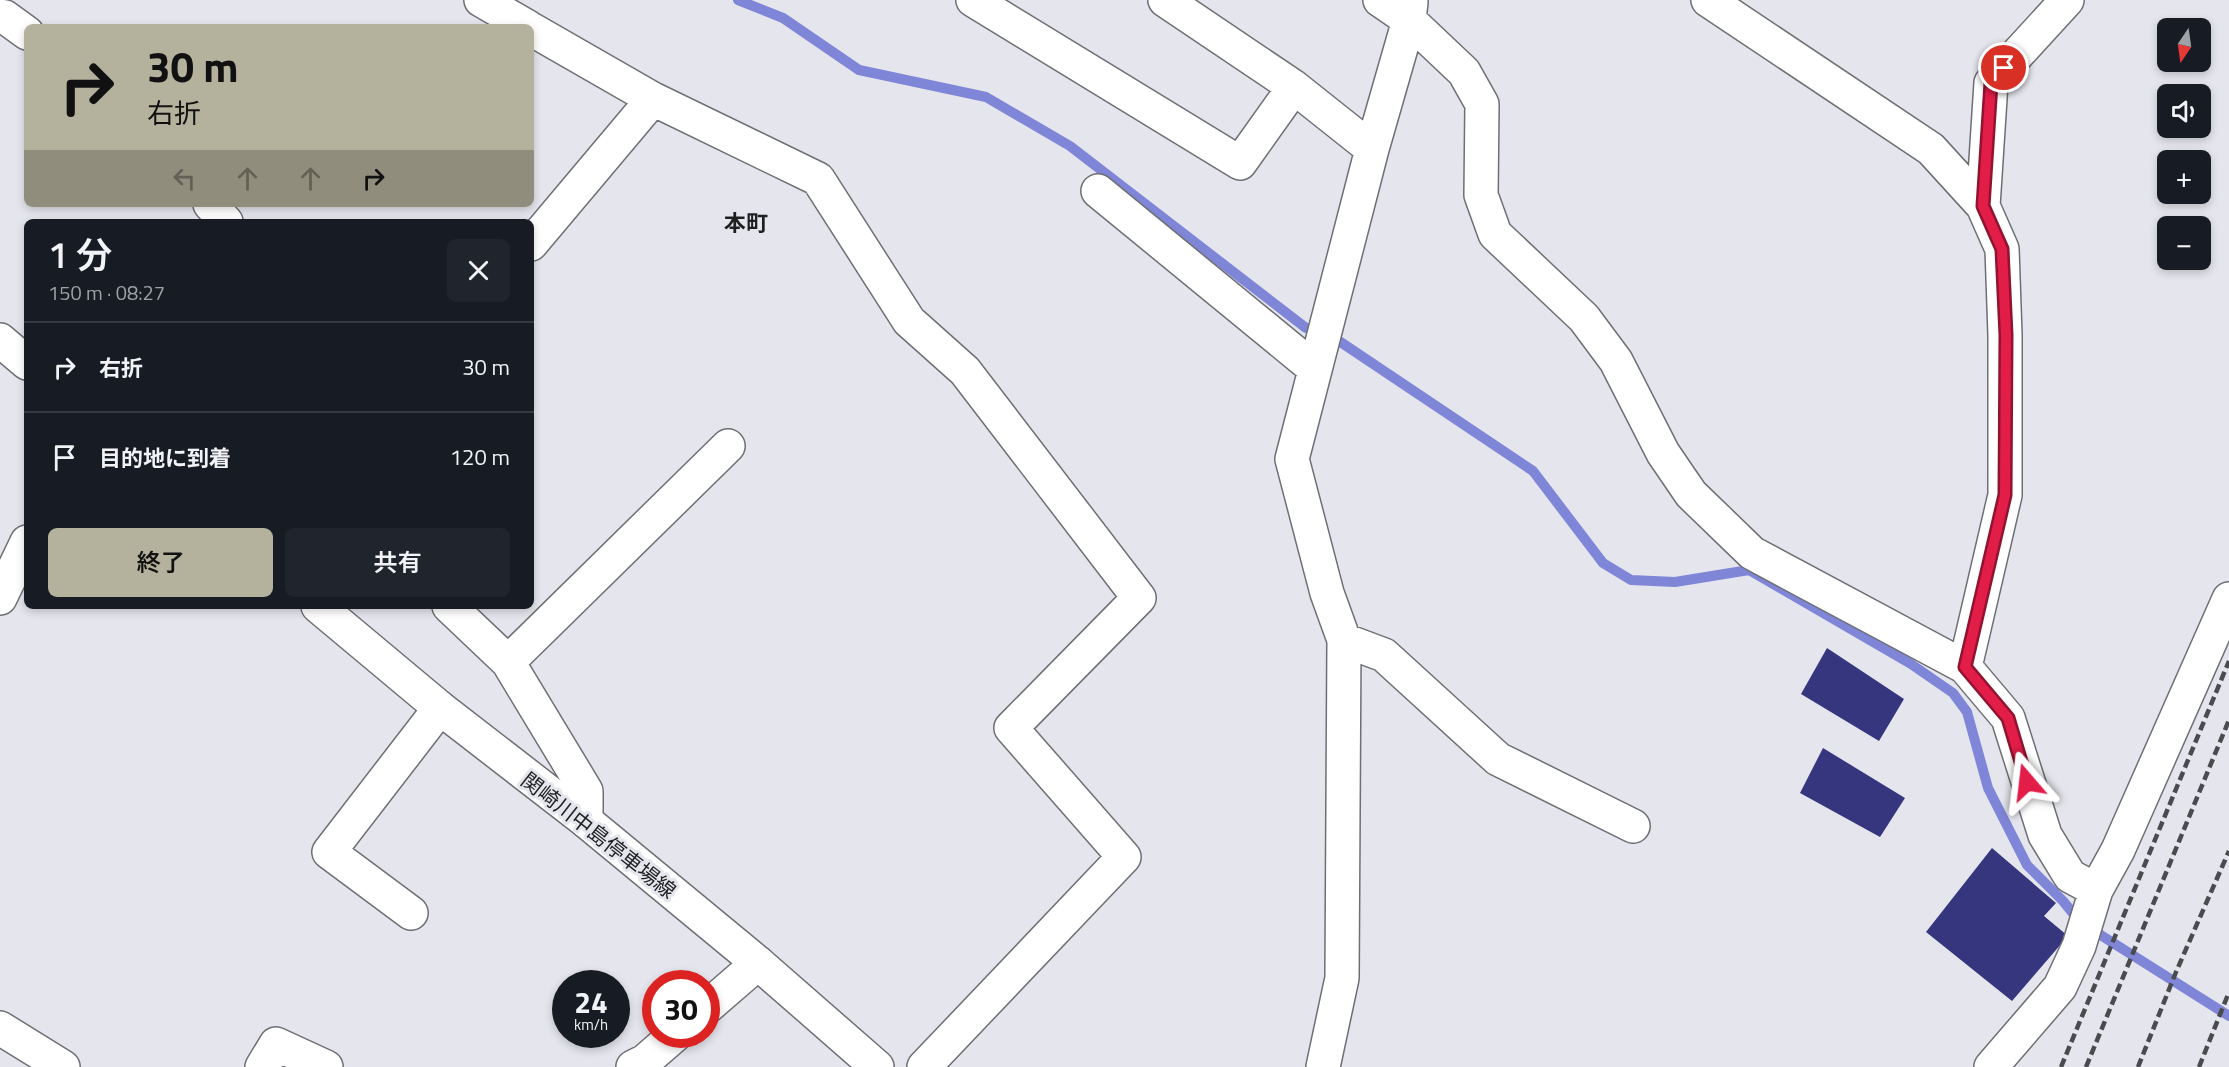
<!DOCTYPE html>
<html lang="ja">
<head>
<meta charset="utf-8">
<style>
  :root { --surface:#171b24; --page:#20242c; --text:#f1f3f6; --muted:#9ea1a6; --line:#363941; --accent:#b4b19c }
  body { margin:0; font-family:"Titillium Web","Noto Sans JP",sans-serif; background:var(--page); color:var(--text); height:100vh; display:flex; flex-direction:column; font-size:22px; white-space:nowrap }
  * { box-sizing:border-box; margin:0 }
  p { font-size:20px; color:var(--muted) }
  .icon { flex:none; width:33px; height:33px; fill:none; stroke:currentColor; stroke-width:2; stroke-linecap:round; stroke-linejoin:round }
  .map { position:relative; flex:1; overflow:hidden }
  .panel { position:absolute; left:24px; top:219px; width:510px; height:390px; display:flex; flex-direction:column; background:var(--surface); border-radius:9px; box-shadow:0 3px 9px #0003 }
  .panel>* { flex:none }
  .guide { position:absolute; left:24px; top:24px; width:510px; height:183px; border-radius:9px; box-shadow:0 3px 9px #0003; background:#b4b19c; color:#111; overflow:hidden }
  .needle { width:39px; rotate:193deg }
  .controls { position:absolute; left:2157px; top:18px; display:grid; gap:12px }
  .controls a { display:grid; place-items:center; width:54px; height:54px; border-radius:9px; background:var(--surface); box-shadow:0 3px 9px #0003; font-size:30px }
  .speed { position:absolute; left:552px; top:970px; display:flex; gap:12px; font-size:30px; font-weight:700; text-align:center }
  .speed>* { display:grid; place-content:center; width:78px; height:78px; border-radius:50%; background:var(--surface); box-shadow:0 3px 9px #0003; line-height:1 }
  .speed small { font-size:15px; font-weight:400 }
  .speed .limit { border:9px solid #d22; background:#fff; color:#111 }
  .pin { position:absolute; display:grid; place-items:center; width:51px; height:51px; color:#fff; margin:-26px; border:3px solid #fff; border-radius:50%; box-shadow:0 2px 6px #0007 }
  .me { position:absolute; width:66px; margin:-33px; rotate:343deg; stroke-linejoin:round; filter:drop-shadow(0 0 4px #0008) }
  .turn { display:flex; align-items:center; gap:21px; height:126px; padding:0 24px; font-size:27px }
  .turn .icon { width:78px; height:78px; stroke-width:2.5 }
  .turn b { display:block; font-size:42px; line-height:51px }
  .lanes { display:flex; align-items:center; height:57px; padding:0 24px; background:#0003; justify-content:center; gap:30px; direction:ltr }
  .lanes .off { opacity:.35 }
  .round { display:grid; place-items:center; flex:none; width:63px; height:63px; border-radius:9px; background:var(--page) }
  .headline { display:flex; align-items:center; justify-content:space-between; height:102px; padding:0 24px }
  h1 { font-size:36px; font-weight:600; line-height:45px }
  .primary-button { display:flex; gap:12px; margin-top:auto; padding:12px 24px }
  .primary-button a { flex:1; height:69px; border-radius:9px; background:var(--accent); color:#111; font-size:24px; font-weight:600; line-height:69px; text-align:center }
  .primary-button a+a { background:var(--page); color:var(--text) }
  ul { padding:0; list-style:none }
  li { display:flex; align-items:center; gap:18px; height:90px; padding:0 24px; border-top:2px solid var(--line) }
  li div { flex:1 }
  li b { display:block; font-size:22px }
  li em { font-style:normal }
  .map>svg:first-child { display:block }
  .lines { fill:none; stroke-linecap:round; stroke-linejoin:round }
  .stream { stroke:#7f85d7; stroke-width:10 }
  .building { fill:#36367f }
  .minor-casing { stroke:#6e6f75; stroke-width:36 }
  .tertiary-casing { stroke:#6e6f75; stroke-width:36 }
  .secondary-casing { stroke:#6e6f75; stroke-width:36 }
  .minor { stroke:#fff; stroke-width:33 }
  .tertiary { stroke:#fff; stroke-width:33 }
  .secondary { stroke:#fff; stroke-width:33 }
  .rail { stroke:#4a4b4e; stroke-width:4.5; stroke-dasharray:9 4.5; stroke-linecap:butt }
  .route-casing { stroke:#92132f; stroke-width:15 }
  .route { stroke:#e11d48; stroke-width:10 }
  .labels { text-anchor:middle; dominant-baseline:central; stroke-width:6; stroke-linejoin:round; paint-order:stroke }
  .street-label { font-size:21px; fill:#1f1f21; stroke:#e5e6ed }
  .neighbourhood-label { font-size:22px; font-weight:bold; fill:#1f1f21; stroke:#e5e6ed }
</style>
</head>
<body>
<div class="map">
<svg width="2229" height="1067" viewBox="0 0 2229 1067">
  <rect width="100%" height="100%" fill="#e5e6ed"/>
  <g class="lines">
    <!-- stream -->
    <path class="stream" d="M738,0L783,18L859,70L986,97L1070,146L1306,328
      M1339,341L1533,471L1603,563L1631,580L1675,582L1749,570L1911,664L1953,693L1967,712L1988,788L2027,865L2063,901L2080,922L2229,1016"/>
  </g>
  <!-- building -->
  <path class="building" d="M1827,648L1904,699L1879,741L1801,694Z
    M1823,748L1905,798L1880,837L1800,793Z
    M1992,848L2056,903L2044,916L2068,936L2012,1001L1926,932Z"/>
  <g class="lines">
    <defs>
      <path id="minor" d="M481,0L528,27
        M973,0L1240,163L1294,87
        M1165,0L1294,87L1372,149
        M1380,0L1409,20L1464,72L1482,104L1481,195L1495,234L1584,318L1616,361L1663,453L1691,494L1752,553L1965,667L2008,718L2045,835L2070,876L2096,890
        M1708,0L1931,149L1983,206L2002,249L2005,335V495L1965,667
        M0,16L5,17L27,33
        M531,29L653,99L818,179L909,321L965,371L1139,598L1011,728L1124,857L924,1067
        M1098,191L1315,369
        M210,204L226,222
        M1983,206L1991,83L2067,0
        M531,244L653,99
        M449,606L508,662L586,791V821
        M1344,640L1384,655L1498,759L1633,826
        M508,662L728,446
        M411,913L329,852L440,708
        M706,1008L758,963
        M0,1028L63,1067
        M262,1067L276,1044L326,1067
        M633,1067L645,1061L675,1035
        M1323,1067L1342,978L1344,640L1327,593L1292,459L1372,149L1409,20L1411,2
        M1991,1067L2060,987L2079,946L2096,890L2118,850L2229,599"/>
      <path id="tertiary" d="M0,598L27,542"/>
      <path id="secondary" d="M0,340L27,363
        M318,606L440,708L586,821L758,963L877,1067"/>
    </defs>
    <!-- minor casing -->
    <use href="#minor" class="minor-casing"/>
    <!-- tertiary casing -->
    <use href="#tertiary" class="tertiary-casing"/>
    <!-- secondary casing -->
    <use href="#secondary" class="secondary-casing"/>
    <!-- minor -->
    <use href="#minor" class="minor"/>
    <!-- tertiary -->
    <use href="#tertiary" class="tertiary"/>
    <!-- secondary -->
    <use href="#secondary" class="secondary"/>
    <!-- rail -->
    <path class="rail" d="M2061,1067L2229,661
      M2086,1067L2229,720
      M2138,1067L2176,972L2229,851
      M2199,1067L2229,992"/>
  </g>
  <g class="lines">
    <defs>
      <path id="route" d="M2004,68L1991,83L1983,206L2002,249L2006,335L2005,495L1965,667L2008,718L2027,782"/>
    </defs>
    <!-- route casing -->
    <use href="#route" class="route-casing"/>
    <!-- route -->
    <use href="#route" class="route"/>
  </g>
  <g class="labels">
    <!-- street labels -->
    <g class="street-label">
      <text transform="translate(599 835) rotate(38)">関崎川中島停車場線</text>
    </g>
    <!-- neighbourhood labels -->
    <g class="neighbourhood-label">
      <text x="746" y="223">本町</text>
    </g>
  </g>
</svg>
<div class="controls">
<a><svg class="needle" viewBox="-14 -14 28 28"><path d="M0-13l5 13h-10z" fill="#e53935"/><path d="M0 13l5-13h-10z" fill="#9ea1a6"/></svg></a>
<a><svg class="icon" aria-label="sound" viewBox="0 0 24 24"><path d="M4 9h4l5-4v14l-5-4H4zM17 9q2 3 0 6"/></svg></a>
<a>+</a>
<a>−</a>
</div>
<div class="speed"><div>24<small>km/h</small></div><div class="limit">30</div></div>
<div class="pin" style="left:2004px;top:68px;background:#d93025"><svg class="icon" aria-label="arrive" viewBox="0 0 24 24"><path d="M6 21V4h12l-3 4 3 4H6"/></svg></div>
<svg class="me" style="left:2027px;top:782px" viewBox="-20 -20 40 40"><path d="M0-17L14 15 0 8-14 15z" fill="#e11d48" stroke="#fff" stroke-width="4"/></svg>
<div class="guide">
<div class="turn"><svg class="icon" aria-label="right" viewBox="0 0 24 24"><path d="M7 20v-9h11M14 6l5 5-5 5"/></svg><div><b>30 m</b>右折</div></div>
<div class="lanes"><svg class="icon off" aria-label="left" viewBox="0 0 24 24"><path d="M17 20v-9H6M10 6l-5 5 5 5"/></svg><svg class="icon off" aria-label="ahead" viewBox="0 0 24 24"><path d="M12 20V5M6 11l6-6 6 6"/></svg><svg class="icon off" aria-label="ahead" viewBox="0 0 24 24"><path d="M12 20V5M6 11l6-6 6 6"/></svg><svg class="icon" aria-label="right" viewBox="0 0 24 24"><path d="M7 20v-9h11M14 6l5 5-5 5"/></svg></div>
</div>
<section class="panel">
<div class="headline"><div><h1>1 分</h1><p>150 m · 08:27</p></div><a class="round"><svg class="icon" aria-label="close" viewBox="0 0 24 24"><path d="M6 6l12 12M18 6L6 18"/></svg></a></div>
<ul>
<li><svg class="icon" aria-label="right" viewBox="0 0 24 24"><path d="M7 20v-9h11M14 6l5 5-5 5"/></svg><div><b>右折</b></div><em>30 m</em></li>
<li><svg class="icon" aria-label="arrive" viewBox="0 0 24 24"><path d="M6 21V4h12l-3 4 3 4H6"/></svg><div><b>目的地に到着</b></div><em>120 m</em></li>
</ul>
<div class="primary-button"><a>終了</a><a>共有</a></div>
</section>
</div>
</body>
</html>
